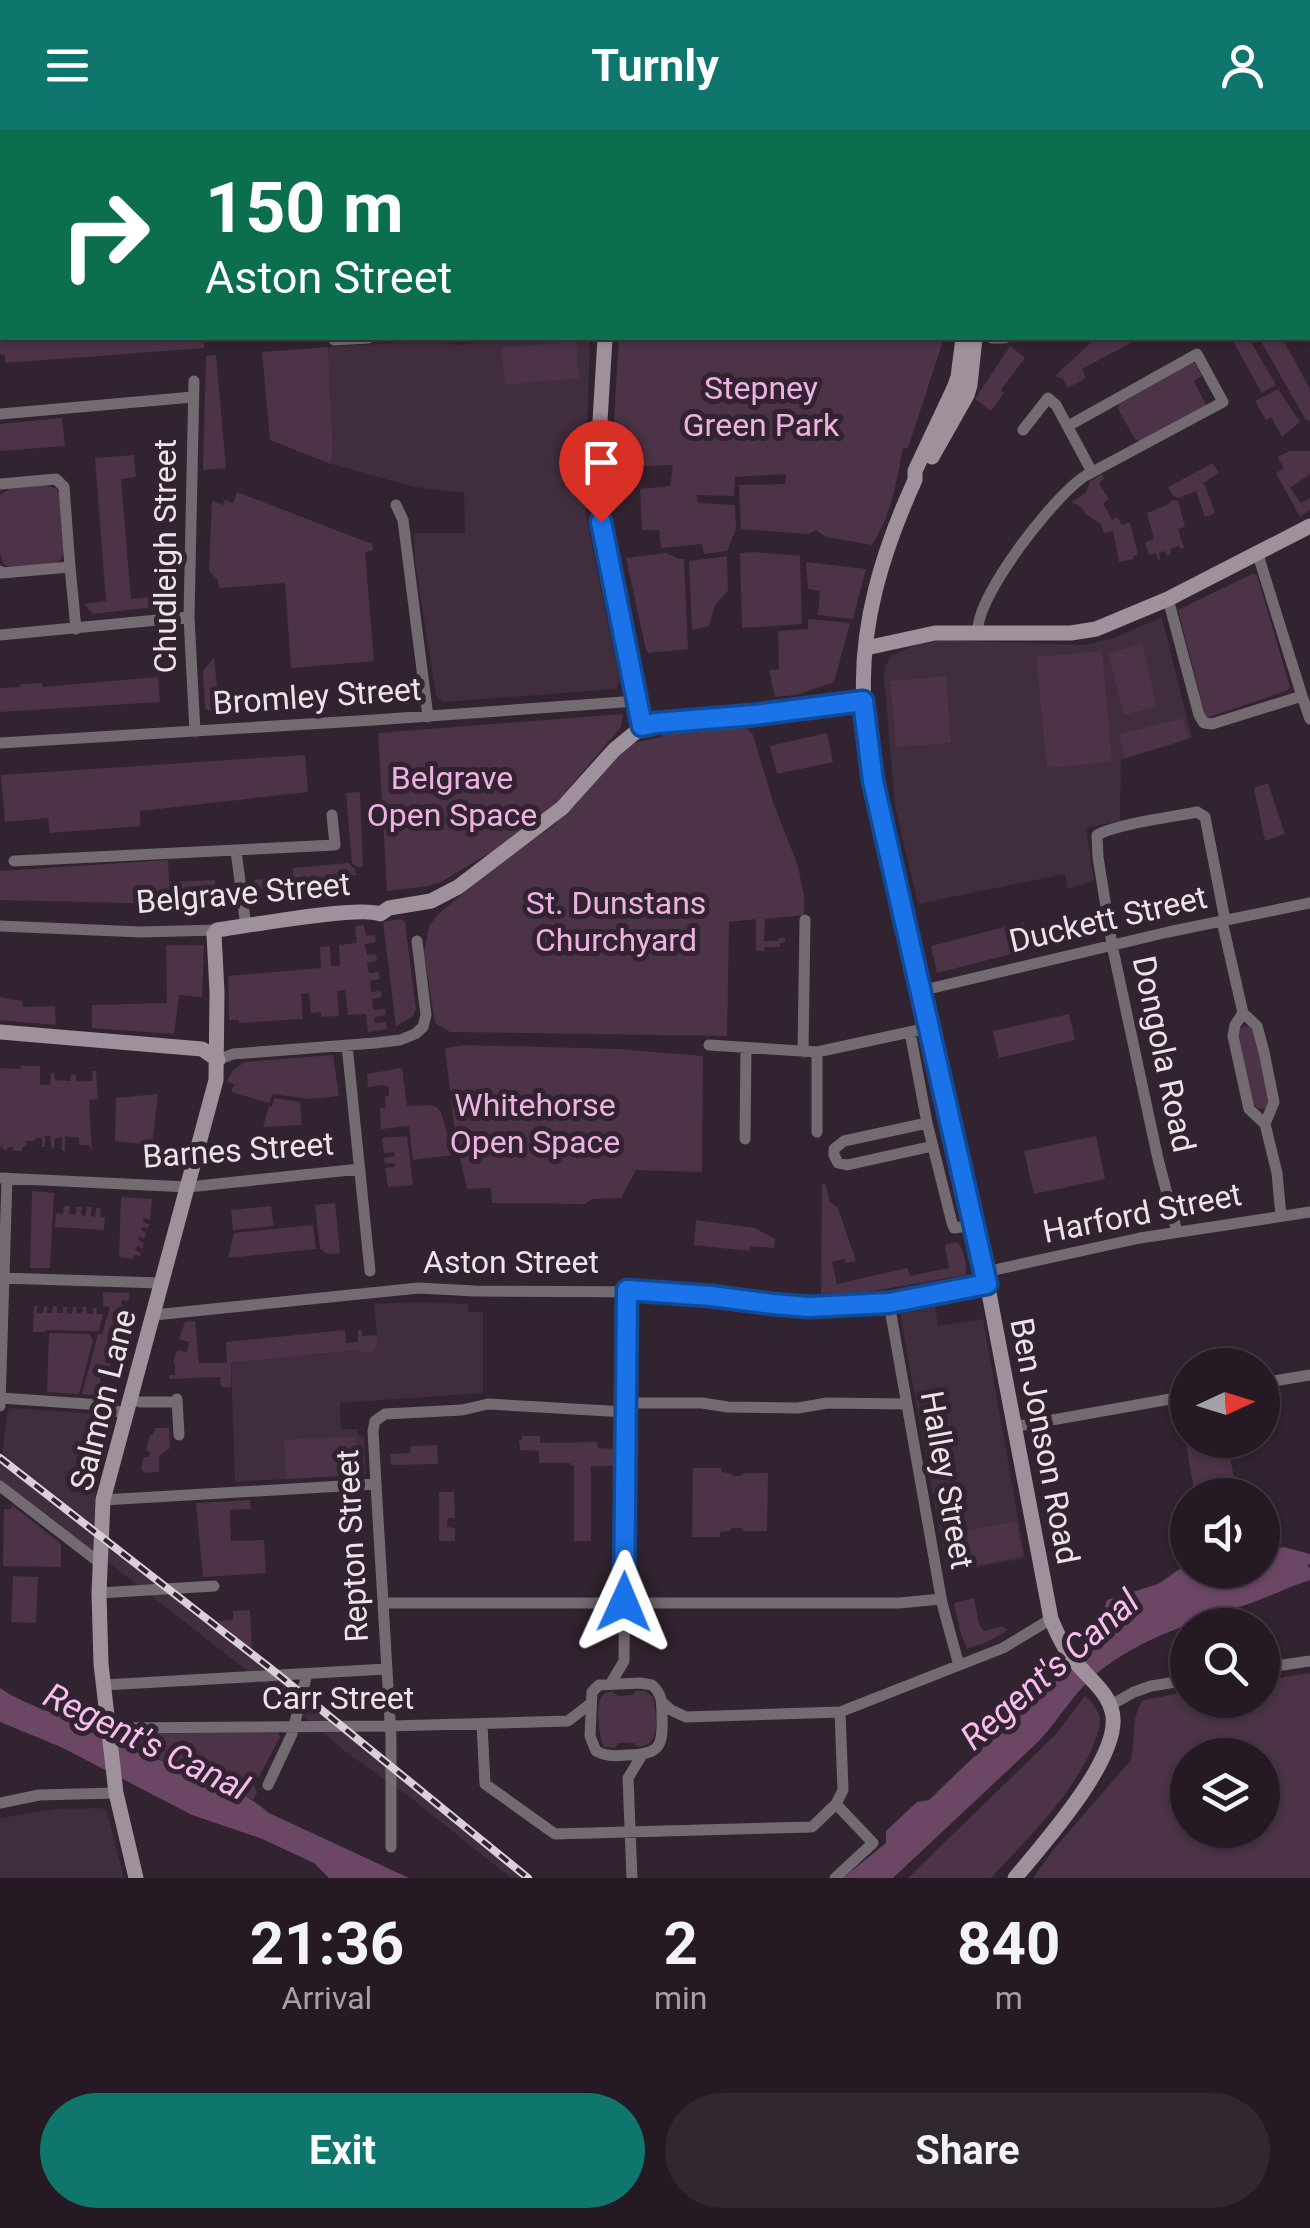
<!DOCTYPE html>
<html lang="en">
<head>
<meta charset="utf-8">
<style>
  :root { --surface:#251a23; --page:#312730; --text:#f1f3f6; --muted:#a3a1a6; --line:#423841; --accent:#0f766e }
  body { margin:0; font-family:Roboto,sans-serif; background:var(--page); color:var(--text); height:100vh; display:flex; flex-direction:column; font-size:38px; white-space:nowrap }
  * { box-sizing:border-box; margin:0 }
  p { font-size:32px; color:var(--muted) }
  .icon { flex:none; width:55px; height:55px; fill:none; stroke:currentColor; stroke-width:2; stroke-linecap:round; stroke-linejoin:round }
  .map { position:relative; height:1748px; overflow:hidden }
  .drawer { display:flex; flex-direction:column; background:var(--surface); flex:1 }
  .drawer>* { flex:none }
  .banner { position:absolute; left:0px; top:0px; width:1310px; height:210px; box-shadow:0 2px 8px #0004,0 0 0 2px var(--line); background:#0b6e4f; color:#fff; overflow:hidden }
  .needle { width:65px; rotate:86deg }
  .fabs { position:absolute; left:1170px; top:1218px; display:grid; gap:20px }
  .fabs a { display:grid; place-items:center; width:110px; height:110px; border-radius:50%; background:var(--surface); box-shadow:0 2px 8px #0004,0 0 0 2px var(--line); font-size:50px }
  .pin { position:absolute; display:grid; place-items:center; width:85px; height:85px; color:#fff; margin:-102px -42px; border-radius:50% 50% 50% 0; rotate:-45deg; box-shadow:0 0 10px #0007 }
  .pin .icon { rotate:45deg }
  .me { position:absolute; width:110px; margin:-55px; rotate:1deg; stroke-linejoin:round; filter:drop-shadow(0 0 8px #0008) }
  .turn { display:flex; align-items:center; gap:35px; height:210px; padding:0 40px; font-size:45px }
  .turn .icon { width:130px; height:130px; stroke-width:2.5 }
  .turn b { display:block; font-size:70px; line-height:85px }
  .eta { display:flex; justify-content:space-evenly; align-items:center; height:170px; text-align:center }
  .eta b { font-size:60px; font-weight:700; line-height:70px }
  .action { display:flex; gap:20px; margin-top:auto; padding:20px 40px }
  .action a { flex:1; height:115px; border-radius:60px; background:var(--accent); color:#fff; font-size:40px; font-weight:700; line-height:115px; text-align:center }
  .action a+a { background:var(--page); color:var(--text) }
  header { display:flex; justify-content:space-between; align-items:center; height:130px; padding:0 40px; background:var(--accent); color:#fff; font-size:45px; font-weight:700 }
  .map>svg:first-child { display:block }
  .built { fill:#402d3d }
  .green { fill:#4c3347; fill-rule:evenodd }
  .water { fill:#6b4765 }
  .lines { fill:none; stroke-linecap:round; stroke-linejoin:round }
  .street { stroke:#736b71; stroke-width:11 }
  .secondary { stroke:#9e919b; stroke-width:15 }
  .rail-casing { stroke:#dacfd8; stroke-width:8 }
  .rail { stroke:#31232f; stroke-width:4; stroke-dasharray:11; stroke-linecap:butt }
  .route-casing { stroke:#114b97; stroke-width:25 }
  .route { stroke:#1a73e8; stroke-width:18 }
  .labels { text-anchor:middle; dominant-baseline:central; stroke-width:10; stroke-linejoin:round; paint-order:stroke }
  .park-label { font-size:32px; fill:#eeb1e3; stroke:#31232f }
  .street-label { font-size:32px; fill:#ede3eb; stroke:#31232f }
  .water-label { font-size:35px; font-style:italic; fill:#fabcee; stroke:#31232f }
</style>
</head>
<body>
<header><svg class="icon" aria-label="menu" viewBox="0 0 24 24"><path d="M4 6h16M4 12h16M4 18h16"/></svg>Turnly<svg class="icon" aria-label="person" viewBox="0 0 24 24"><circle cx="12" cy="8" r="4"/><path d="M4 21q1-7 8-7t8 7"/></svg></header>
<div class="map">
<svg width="1310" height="1748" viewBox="0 0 1310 1748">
  <rect width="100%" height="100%" fill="#31232f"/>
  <!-- built -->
  <path class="built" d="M508,208H590L585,371L587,392L620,552L616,559L444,572L436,566L415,432L414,403H465L464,363L414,357L331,334L333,319L328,217L436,210L457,215Z
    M1162,487L1192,608L1121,630L1120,691L1086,698L1094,751L1068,759L1065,744L918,774L895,676L884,546L885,536L891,526L918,514L943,510L1084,515L1114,508Z
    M419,1172L468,1174V1182H483V1263L340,1273L341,1299H357V1304L364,1308L366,1344L235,1352L231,1233L359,1220L378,1215L374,1174Z
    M935,1177L938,1196L983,1189L1025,1428L947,1443L900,1184Z
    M11,1278L99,1284L115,1287L96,1359L93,1395L2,1323L8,1280Z
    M0,1326L202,1481L534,1748H511L411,1668L343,1620L291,1575L131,1450L17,1365L0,1352Z
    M102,1678L107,1682L124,1748H0V1688L56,1679Z"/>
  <!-- green -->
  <path class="green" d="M627,0H989V2H627Z
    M0,201H2V208H204V218L5,233V225L0,224Z
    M619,208H944L908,318H903C896,353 892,384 872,415L826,407L816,400L808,404L741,399L739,355L785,354L786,344L735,347L734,366L697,365L698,373L735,375L736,399L727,421L704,424L702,414L661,418L659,400H642L640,359L670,356L673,335L611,338Z
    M1096,208H1140L1082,239L1086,248L1068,258L1063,249L1055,246Z
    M1231,208H1252L1254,210L1251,212L1276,255L1262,263Z
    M1259,208H1282L1310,259V291L1306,290Z
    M576,211L579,248L505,255L501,218Z
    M1010,216L1025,228L1001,260L1004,263L991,281L975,269Z
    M328,217L333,319L331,334L270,310L262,222Z
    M216,225L226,338L203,340L206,226Z
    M1192,233H1195L1202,246L1194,251L1206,275L1141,312L1135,309L1118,279L1119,274Z
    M1278,259L1300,292L1282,307L1271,287L1266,290L1255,271Z
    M62,288L65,316L0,321V294Z
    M1290,321H1310V344L1290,358L1301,373L1310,368V380L1300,387L1276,343L1284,338L1277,327Z
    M134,325L136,347L121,349L131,469L170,465L171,475L93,484L84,474L106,471L95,328Z
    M1213,333L1219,343L1202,354L1205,355L1215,383L1205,387L1196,361L1179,368L1173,366L1168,357Z
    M1102,344L1104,349L1099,353L1109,369L1103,373L1112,390L1117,387L1122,395L1130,392L1138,425L1133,426L1134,429L1119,432L1113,401L1104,403L1101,394L1084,383L1085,382L1078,375L1071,373L1086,362L1090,351Z
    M45,355L57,359L60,366C61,380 69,420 60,430C54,436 44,436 36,436C25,437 15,439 4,435L0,423V365L11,358Z
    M237,362L372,414L373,420L365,422L374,531L291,538L285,453L219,458L218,450L209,441L212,371L223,375L225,370L233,373Z
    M1172,370L1178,371L1185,397L1178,399L1184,418L1181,419L1179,416L1170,419L1171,424L1167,426L1165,421L1159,423L1160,429L1158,430L1156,423L1149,425L1145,412L1154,409L1147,383L1167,375Z
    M753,422L800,426L802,494L742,498L740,423Z
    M666,423L679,429H684L688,519L648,523L646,520L626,428Z
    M727,426L728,461L715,475L709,496L692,500L689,431Z
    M806,432L866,439L853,489L818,485L820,461L808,459Z
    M1252,444L1257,445L1290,557L1286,561L1206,588L1178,480Z
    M808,489L850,493L834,552L796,565L775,567L769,540L779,539L778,501L808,499Z
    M1142,514L1157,577L1124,585L1108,523Z
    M1102,521L1112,632L1047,638L1036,527Z
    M214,528L220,587H218L205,578L203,541Z
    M946,546L951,613L896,617L890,551Z
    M158,547L160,572L0,582V558L20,557L21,554L42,553L43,557Z
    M623,584L621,597L557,672L493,721L441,752L429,756L387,761L378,603Z
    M1183,588L1188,609L1125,628L1119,604Z
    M745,597L753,605L774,675L798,736L804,766V785L765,789L764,811H778L779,808H785V812L780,813V817H765L764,821H756V789L729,792L727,906L450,902L435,893L424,823L429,797L436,786L492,739L555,694L576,674L613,629L632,613L662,607L663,602Z
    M827,603L833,632L777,644L770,616Z
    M305,625L308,662L140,681V696L50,703L48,688L5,692L1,645Z
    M1268,653L1285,704L1265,711L1254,658Z
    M360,662L363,737H357L352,733L346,663Z
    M168,730L169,752L215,750L217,766L170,772L169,770L168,774L0,770V741Z
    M348,733L355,739L356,745L255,760L254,750L293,744V738Z
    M401,789L405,792L416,879L412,887L396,896L383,792Z
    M1024,792L1031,819L937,843L931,816Z
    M364,795L366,806L375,805L376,812L365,814L367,825L376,824L377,831L367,833L369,843L379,842L380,849L370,851L371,862L381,861L382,867L372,869L373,880L385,879L386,885L374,887L375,893L386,892L387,899L368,902L366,884L348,885L345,860L337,861L339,886L321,887V882L311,883L309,863L301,864L303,889L239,893L238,890H229L228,846L321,838L320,817L330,816L331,836H340L339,815L357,813L355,796Z
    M166,815H203L204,817L202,867L179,865L174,904L92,898V875L167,873Z
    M0,867L22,871L23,877L55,876L56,895L0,890Z
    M1069,884L1075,910L999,928L993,901Z
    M1244,896L1250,897L1254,902L1269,970L1266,979L1257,978L1253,974L1238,905L1239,899Z
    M465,915L619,919L703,926L702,1042L636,1040L621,1068L593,1069L584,1074L492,1073L491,1058L467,1059L459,1024L413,1030L409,996L381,999L380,978L386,977L385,966H389V957L383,955L368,957L367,944L402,938L407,976C439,975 439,970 447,1004L455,1003L445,918Z
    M333,925L339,966L310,969L273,964L269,973L231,962L234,954L227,952L233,940L245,932Z
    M21,936H40V955H50L51,943H54L55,950L70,951L71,944L76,945V951H92L93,941H96L98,969L89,970L92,1022L89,1015H79V1008L65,1006V1021H62V1007L55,1008L54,1018H51L50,1006H45V1017H42V1008H36L35,1011H26V1017H22V1021L13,1020V1017H8L7,1020H3V1017H0V938L20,939Z
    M158,964L152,1015L115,1011L116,968Z
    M274,968L300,972L302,995L263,997L269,976H272Z
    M407,1006L413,1055L388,1057L385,1038L395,1037V1033H385L384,1028L395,1026L394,1022L384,1023L382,1008Z
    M1096,1006L1105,1049L1034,1064L1024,1021Z
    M822,1053L826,1055L830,1072L838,1078L856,1131L846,1133L844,1129L832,1132L837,1154L907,1138L910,1146L949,1138L945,1115L957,1112C964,1119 968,1137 965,1145L862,1163H821Z
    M32,1061L54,1063L50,1138H30Z
    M121,1067L152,1069L150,1090L144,1088L143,1092L149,1094L148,1098L142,1097L141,1100L146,1103L145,1108L139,1106L138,1110L144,1113L142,1118L137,1116L135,1120L141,1123L140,1126L134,1125L133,1129L119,1127Z
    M335,1073L340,1123L328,1124L320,1119L315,1075Z
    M64,1076H70L69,1084L75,1085L77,1077H82L81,1085L85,1086L87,1077H91V1086L95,1087L96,1078H101L100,1087H105L104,1100L55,1097L56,1083L63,1084Z
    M271,1076L274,1096L233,1100L231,1080Z
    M696,1090L755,1098L775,1109L774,1118L751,1116L749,1121L694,1115Z
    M313,1095L316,1119L228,1128L234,1103Z
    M103,1162L130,1163L128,1171L122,1170L121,1174L126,1177L125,1181L119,1179L118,1184L124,1187L123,1190L117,1188L115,1193L121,1195L120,1199L114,1198L112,1203L119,1205L118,1209L111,1208L110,1213L116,1215L115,1218H108V1222L114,1224L113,1228L106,1227L105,1232L111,1234L110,1237L104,1236L103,1241L108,1243L107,1247L101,1246L100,1251L106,1253L104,1256H99L97,1260L103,1262L102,1266L82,1264L98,1204H102L110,1177L103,1176Z
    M34,1176H37V1183H43L44,1176H47V1183H52L53,1176H57V1183H63V1177H67V1183L72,1184L73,1177H76L77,1183H82L83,1177H86L87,1184H93V1178H97L96,1184H103L99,1201L46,1200L45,1202H33Z
    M195,1191L199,1233H227L226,1212L345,1200L346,1213L358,1212V1200L361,1199L362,1206L377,1205L378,1215L372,1222L359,1223L358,1220L231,1233V1257H221L220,1247L169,1249V1245H175V1234L173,1233L177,1220L187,1222L189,1212L179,1209L185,1192Z
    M49,1203L89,1204L93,1210L79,1264L47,1262Z
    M1187,1277L1188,1310H1227L1237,1365H1195L1180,1279Z
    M155,1298H169L170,1318L159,1326V1342L145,1343L141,1339L144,1327H149L150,1322L146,1321L150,1305H153Z
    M356,1306L358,1345L286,1349L284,1310Z
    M522,1306H540V1313L597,1312L598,1318L614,1319V1336H591V1411H574V1336H571L570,1333H539V1321L520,1320L519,1310H522Z
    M437,1315L438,1334L391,1335L390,1324L410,1323L411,1316Z
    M693,1338H721L722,1342L730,1343L734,1346H741L744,1343H768L767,1401H744L741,1398H733L729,1401L720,1402V1407H692Z
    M439,1362H454L455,1388H448L447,1397L455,1398V1411H439Z
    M250,1370L251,1379L230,1380L231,1411L264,1410L266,1443L203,1447L196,1373Z
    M12,1375L61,1414V1437L3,1436L4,1379H11Z
    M1016,1391L1023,1426L968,1437L961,1402Z
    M13,1446L38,1447L36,1493L11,1492Z
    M974,1468L979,1494L984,1501L1002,1496L1008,1500L987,1512L967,1519L960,1501L954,1473Z
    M250,1480L252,1520L217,1491L233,1490V1481Z
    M1310,1543V1748H1033L1053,1720L1131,1630C1136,1608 1130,1588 1143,1570L1187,1562L1188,1570H1262L1263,1550ZM1262,1625V1700H1188V1625Z
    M636,1561H645L653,1567C656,1586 663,1616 637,1617L634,1613H618L615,1618L604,1617C599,1608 594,1570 604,1564C607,1562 610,1562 613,1562L618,1566L632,1565Z
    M1085,1566C1093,1574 1101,1581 1100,1593C1099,1602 1094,1614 1090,1623C1066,1672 1028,1708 991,1748H908L1056,1604Z
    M191,1603H278L280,1607L259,1647L252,1650L257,1663L253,1670L205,1647L120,1614V1604Z"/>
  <!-- water -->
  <path class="water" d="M1284,1417L1310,1424V1434L1307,1435L1310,1438V1450C1288,1457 1267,1468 1245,1475C1195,1492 1149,1505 1105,1537C1077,1557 1062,1586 1039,1611L893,1748H843L886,1713V1701L917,1672L929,1670L983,1618L986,1604L1014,1574L1065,1545L1091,1524L1107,1470L1158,1454L1184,1436L1187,1435L1188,1440H1262L1263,1422Z
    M0,1558C28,1577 62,1585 93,1598C107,1604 119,1615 134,1621C180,1638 231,1651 269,1683L409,1748H329L314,1733L260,1708L192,1685L61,1617L0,1592Z"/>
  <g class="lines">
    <!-- street -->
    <path class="street" d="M407,0L408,2
      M1052,0L1061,2
      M1000,2V0
      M1145,2L1147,0
      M1310,6L1308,18L1310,24
      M1308,118L1310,117
      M0,159L2,158
      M1308,179L1310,184
      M992,208H1005
      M334,210L369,208
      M194,251L189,487L195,602
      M0,284L193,267
      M1023,300L1048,268L1056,275L1092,342
      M0,354L56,349L64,357L70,437L2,443L0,441
      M396,375L403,390L428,587
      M70,437L76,499
      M1168,469L1199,585L1204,593L1212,594L1302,566L1258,425
      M978,501C976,466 1054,366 1085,346L1223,272L1197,224L1068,296
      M0,505L189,487
      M1302,566L1310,589
      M0,613L374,590L637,571
      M236,721L246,797
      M14,731L335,715L332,685
      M1222,791L1243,883L1257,896L1264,922L1274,972L1265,994
      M0,796L141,802L217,800
      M920,861L1168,802L1310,773
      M1243,883L1235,895L1233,906L1249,979L1265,994L1277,1043L1281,1086
      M910,902L927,993L952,1093L954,1098L973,1095
      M347,915L370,1141
      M709,915L817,922L928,898
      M803,922L805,790
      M817,922V1002
      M218,930L233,924L375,913L400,910L415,904L423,897L426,885L417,811
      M927,993L844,1011L834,1019V1025L838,1033L847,1035L933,1016
      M745,1009L746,918
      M0,1048L188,1057L360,1039
      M1177,1102L1158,1029L1112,815L1098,727L1097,705C1117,694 1171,687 1197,682L1205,687L1225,790
      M985,1142L1140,1108L1310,1082
      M1,1148L161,1153
      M889,1173L942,1473L958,1532L962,1533
      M154,1185L419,1158L475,1161L665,1162L773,1174L819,1177L889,1173L987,1154
      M1262,1253L1310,1245
      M1,1268L101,1275L127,1285
      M177,1269L179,1305
      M131,1270L140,1272H177
      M626,1273H702L728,1277L798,1278L827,1273L905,1274
      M0,1276L7,1048
      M1013,1297L1187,1266
      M0,1356L100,1433
      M103,1370L376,1354
      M99,1463L214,1456
      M383,1473H899L941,1469
      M1262,1538L1310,1531
      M611,1553L624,1531L627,1160
      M640,1553L652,1555C662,1564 662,1572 662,1585C663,1616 661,1624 628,1625C616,1626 607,1627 596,1621L590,1606L592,1562L599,1555Z
      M104,1555L386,1539
      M662,1572L671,1580L686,1587L840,1582L1003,1518L1051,1489
      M1111,1575L1134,1562L1151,1556L1188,1550
      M482,1594L485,1654L555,1704L812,1697L836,1674L843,1660L840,1582
      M108,1598L390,1596L568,1591L590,1574
      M268,1655L292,1604L307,1544
      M0,1673L39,1665L116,1663
      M391,1717V1608L376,1354L373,1301L375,1291L385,1284L462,1280L488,1274L626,1282
      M632,1748L628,1648L642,1625
      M835,1748L873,1713L836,1674"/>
    <!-- secondary -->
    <path class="secondary" d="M615,2V0
      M1088,2L1090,0
      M605,208L600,291V383L643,596
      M963,208L958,247L954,258L915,341V350C883,420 859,496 864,574C865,600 870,626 873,651L985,1142L1051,1489C1057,1503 1063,1517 1073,1529C1085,1545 1105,1559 1111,1578C1128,1621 1042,1715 1015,1748
      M932,327L967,265L970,255L975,208
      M866,518L935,503H1071L1096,499L1168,469L1310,396
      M0,902L202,919L218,930
      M136,1748L116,1663L101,1534L99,1463L103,1370L216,950L217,862L214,804L217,800C247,796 360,775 380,784L389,778L431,771L458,757L562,678L614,620L643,596L665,592L753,585L863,571"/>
    <defs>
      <path id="rail" d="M0,1328L275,1542L528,1748"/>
    </defs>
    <!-- rail casing -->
    <use href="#rail" class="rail-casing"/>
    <!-- rail -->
    <use href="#rail" class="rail"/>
  </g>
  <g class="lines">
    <defs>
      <path id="route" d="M601,392L642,596L656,593L754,585L863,571L873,651L987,1154L889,1173L809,1177L773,1174L711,1166L627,1160L624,1472"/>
    </defs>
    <!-- route casing -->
    <use href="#route" class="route-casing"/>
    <!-- route -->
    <use href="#route" class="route"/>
  </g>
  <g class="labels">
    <!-- park labels -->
    <g class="park-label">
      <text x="761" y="258">Stepney<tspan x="761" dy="37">Green Park</tspan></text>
      <text x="452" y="648">Belgrave<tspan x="452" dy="37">Open Space</tspan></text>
      <text x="616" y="773">St. Dunstans<tspan x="616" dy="37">Churchyard</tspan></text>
      <text x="535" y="975">Whitehorse<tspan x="535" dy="37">Open Space</tspan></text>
    </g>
    <!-- street labels -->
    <g class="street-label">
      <text transform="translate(165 426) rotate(-90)">Chudleigh Street</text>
      <text transform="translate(317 566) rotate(-4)">Bromley Street</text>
      <text transform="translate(243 763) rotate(-5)">Belgrave Street</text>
      <text transform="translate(1108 789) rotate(-13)">Duckett Street</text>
      <text transform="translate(1164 924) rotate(78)">Dongola Road</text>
      <text transform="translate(238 1020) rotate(-4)">Barnes Street</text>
      <text transform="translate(1142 1083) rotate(-11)">Harford Street</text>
      <text x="511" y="1132">Aston Street</text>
      <text transform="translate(103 1270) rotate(-76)">Salmon Lane</text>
      <text transform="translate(1045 1311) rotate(79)">Ben Jonson Road</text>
      <text transform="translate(947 1350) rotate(80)">Halley Street</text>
      <text transform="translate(352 1416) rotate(-93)">Repton Street</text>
      <text x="338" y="1568">Carr Street</text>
    </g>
    <!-- water labels -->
    <g class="water-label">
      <text transform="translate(1050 1540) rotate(-41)">Regent's Canal</text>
      <text transform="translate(146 1612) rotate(26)">Regent's Canal</text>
    </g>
  </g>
</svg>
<div class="fabs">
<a><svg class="needle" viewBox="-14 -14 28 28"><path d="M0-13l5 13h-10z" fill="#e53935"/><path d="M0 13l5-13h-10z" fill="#a3a1a6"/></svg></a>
<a><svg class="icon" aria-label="sound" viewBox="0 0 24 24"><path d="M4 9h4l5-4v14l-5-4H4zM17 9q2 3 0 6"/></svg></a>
<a><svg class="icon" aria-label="search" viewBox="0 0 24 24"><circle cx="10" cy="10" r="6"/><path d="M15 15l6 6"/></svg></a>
<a><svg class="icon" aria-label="layers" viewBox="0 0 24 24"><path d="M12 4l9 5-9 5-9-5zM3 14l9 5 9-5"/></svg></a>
</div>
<div class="pin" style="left:601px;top:392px;background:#d93025"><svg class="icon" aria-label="arrive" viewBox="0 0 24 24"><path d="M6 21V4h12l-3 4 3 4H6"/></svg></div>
<svg class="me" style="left:624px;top:1472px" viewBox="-20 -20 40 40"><path d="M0-17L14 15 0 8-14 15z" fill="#1a73e8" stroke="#fff" stroke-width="4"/></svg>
<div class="banner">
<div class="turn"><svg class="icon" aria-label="right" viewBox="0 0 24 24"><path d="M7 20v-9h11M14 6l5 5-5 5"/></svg><div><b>150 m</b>Aston Street</div></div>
</div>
</div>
<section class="drawer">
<div class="eta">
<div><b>21:36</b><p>Arrival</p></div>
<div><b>2</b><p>min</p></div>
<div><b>840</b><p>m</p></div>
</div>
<div class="action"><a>Exit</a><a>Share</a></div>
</section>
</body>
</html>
